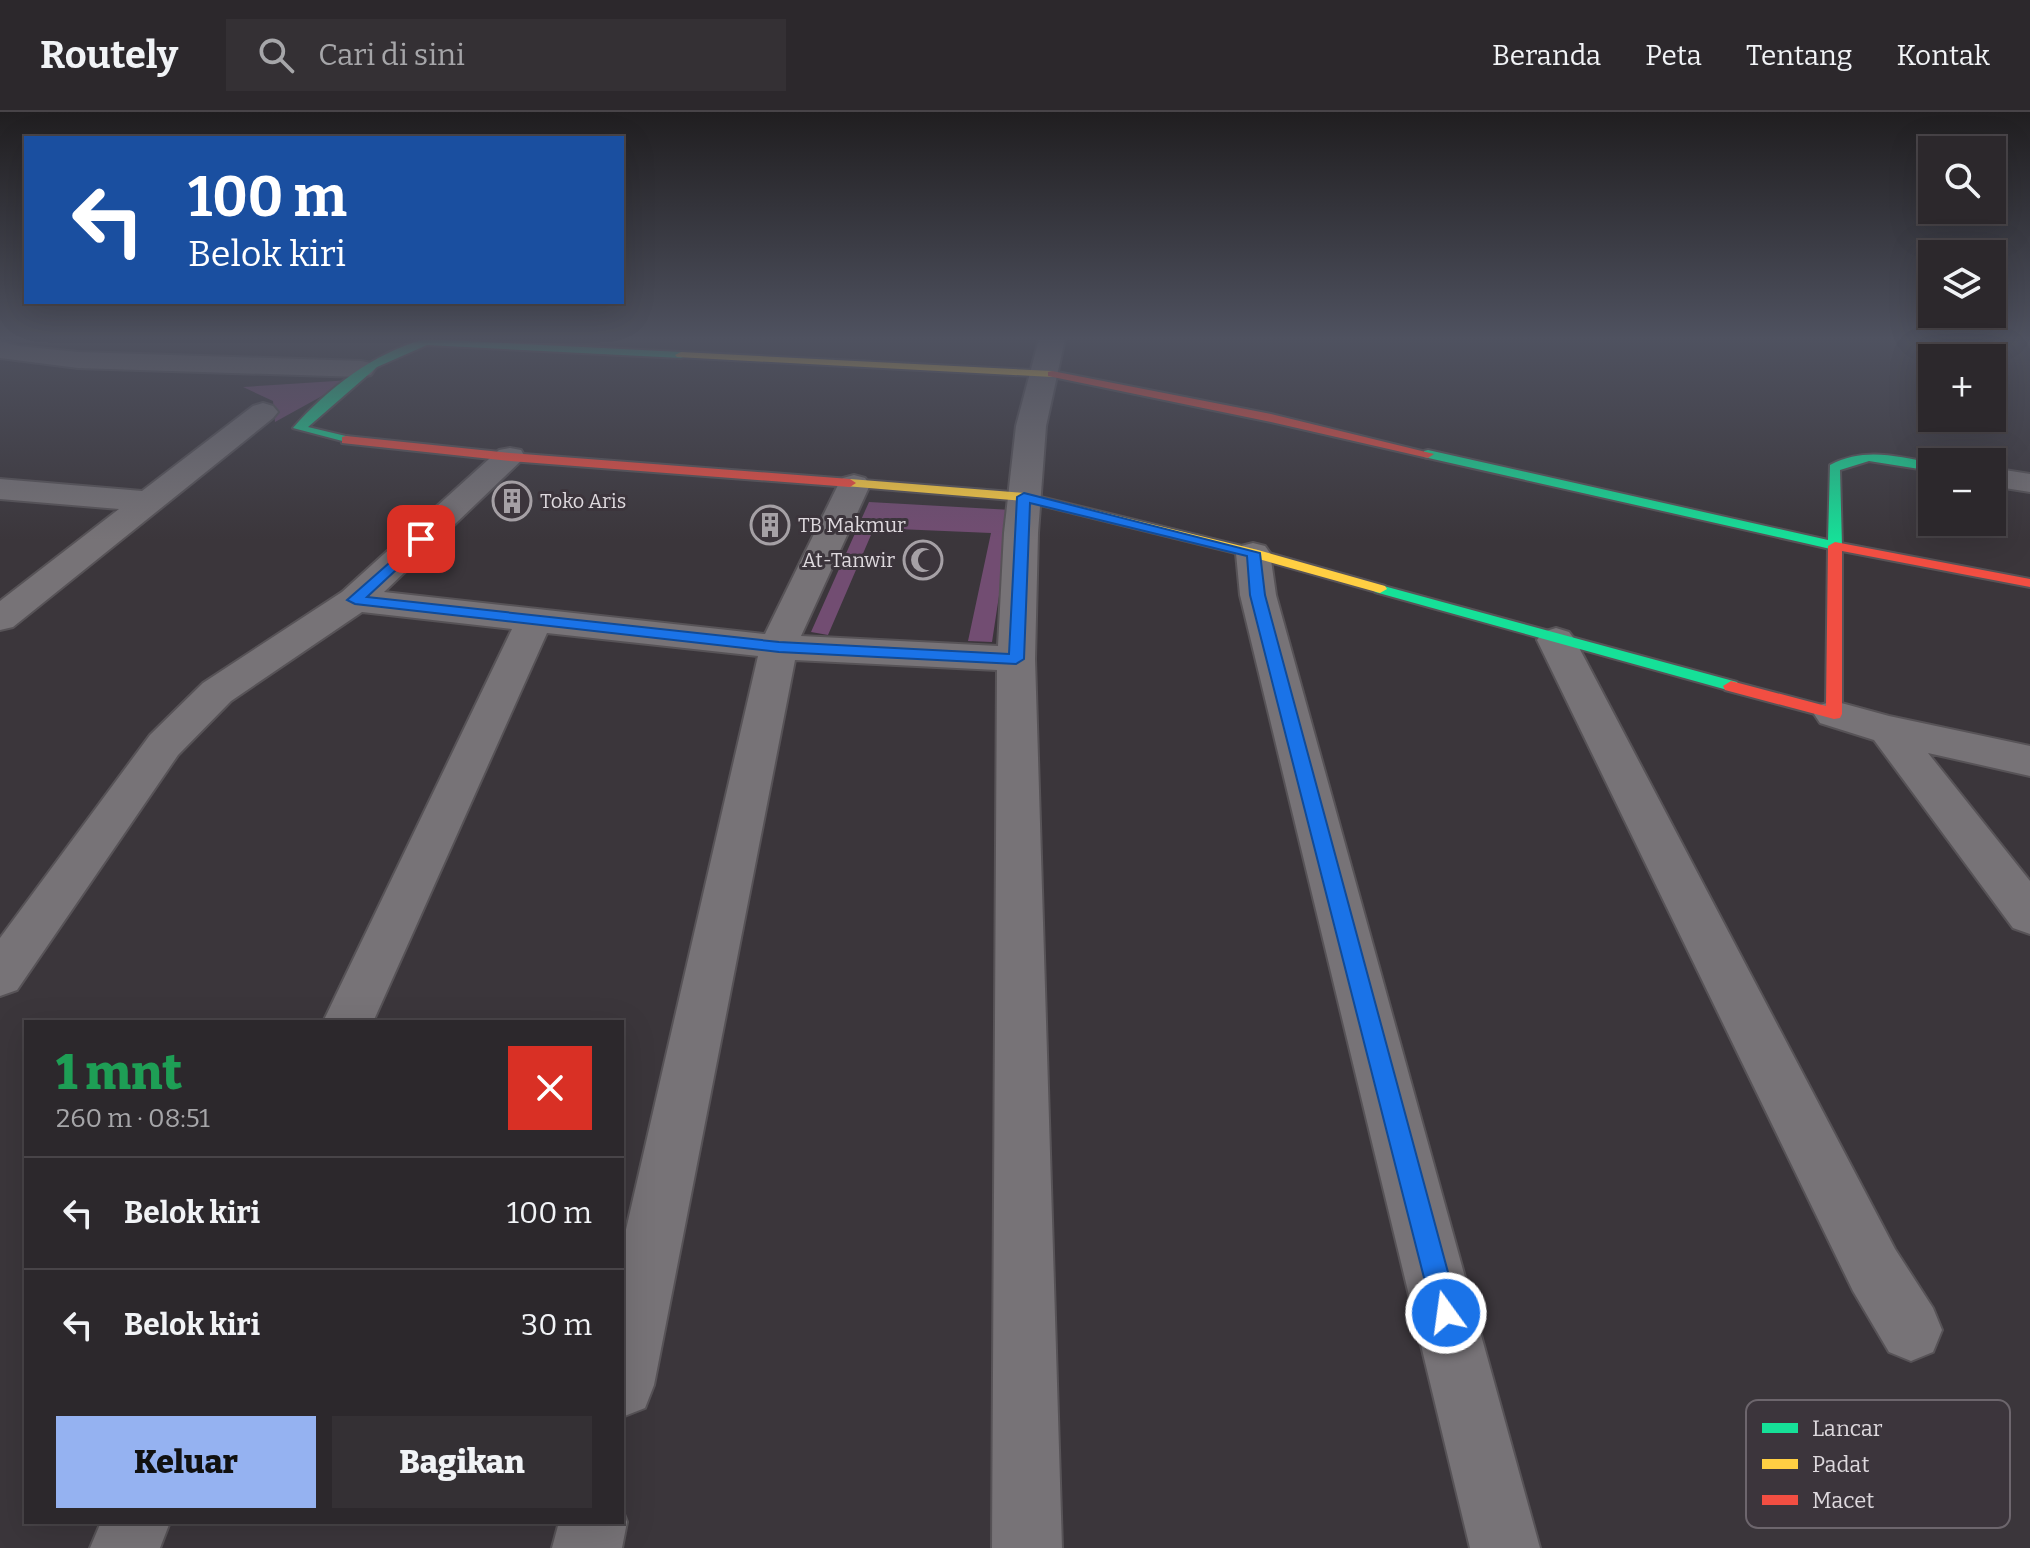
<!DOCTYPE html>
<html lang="id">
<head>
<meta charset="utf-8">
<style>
  :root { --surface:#2c282c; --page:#343034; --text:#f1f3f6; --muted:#a6a6a9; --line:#484448; --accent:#95b2f1 }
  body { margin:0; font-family:Bitter,serif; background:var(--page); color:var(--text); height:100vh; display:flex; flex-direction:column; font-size:30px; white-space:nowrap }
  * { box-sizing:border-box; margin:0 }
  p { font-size:26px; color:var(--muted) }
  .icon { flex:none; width:44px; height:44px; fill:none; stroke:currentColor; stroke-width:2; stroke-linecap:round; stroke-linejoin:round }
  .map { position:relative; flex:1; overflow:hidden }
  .panel { position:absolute; left:24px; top:908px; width:600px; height:504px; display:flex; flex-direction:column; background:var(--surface); border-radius:0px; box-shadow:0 8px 32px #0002,0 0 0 2px var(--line) }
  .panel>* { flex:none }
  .guide { position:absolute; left:24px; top:24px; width:600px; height:168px; border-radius:0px; box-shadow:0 8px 32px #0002,0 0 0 2px var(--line); background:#1a4fa0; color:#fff; overflow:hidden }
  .tools { position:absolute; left:1918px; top:24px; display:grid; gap:16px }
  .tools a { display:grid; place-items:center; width:88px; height:88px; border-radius:0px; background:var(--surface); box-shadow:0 8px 32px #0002,0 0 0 2px var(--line); font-size:40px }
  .pin { position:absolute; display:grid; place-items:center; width:68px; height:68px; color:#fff; margin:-34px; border-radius:16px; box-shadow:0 4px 12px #0006 }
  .me { position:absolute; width:88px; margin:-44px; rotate:346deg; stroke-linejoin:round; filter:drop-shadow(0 0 6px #0008) }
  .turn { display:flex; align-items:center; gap:28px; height:168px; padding:0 32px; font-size:36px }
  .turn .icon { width:104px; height:104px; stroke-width:2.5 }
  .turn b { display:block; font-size:56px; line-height:68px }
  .round { display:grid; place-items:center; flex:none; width:84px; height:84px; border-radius:0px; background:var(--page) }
  .headline { display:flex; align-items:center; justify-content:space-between; height:136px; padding:0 32px }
  h1 { font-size:48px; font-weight:800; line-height:60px; color:#1e9e55 }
  .action { display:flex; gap:16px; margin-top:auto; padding:16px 32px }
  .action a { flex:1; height:92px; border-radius:0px; background:var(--accent); color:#111; font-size:32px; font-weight:800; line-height:92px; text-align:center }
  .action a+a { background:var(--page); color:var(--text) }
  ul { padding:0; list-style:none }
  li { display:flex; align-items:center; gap:24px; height:112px; padding:0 32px; border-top:2px solid var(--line) }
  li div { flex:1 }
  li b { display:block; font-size:30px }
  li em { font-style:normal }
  header { display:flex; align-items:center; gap:48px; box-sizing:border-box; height:112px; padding:0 40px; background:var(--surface); border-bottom:2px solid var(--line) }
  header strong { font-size:38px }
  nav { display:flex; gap:44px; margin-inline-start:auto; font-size:28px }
  .search { width:560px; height:72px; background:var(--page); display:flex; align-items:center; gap:20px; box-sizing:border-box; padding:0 28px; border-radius:0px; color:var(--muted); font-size:30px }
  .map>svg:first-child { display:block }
  .green { fill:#724d72 }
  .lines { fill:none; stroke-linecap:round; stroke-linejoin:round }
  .street-casing { stroke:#575357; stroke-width:4 }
  .fast-casing { stroke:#575357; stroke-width:4 }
  .slow-casing { stroke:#575357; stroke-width:4 }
  .jam-casing { stroke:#575357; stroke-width:4 }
  .street { fill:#777377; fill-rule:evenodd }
  .fast { fill:#16e098; fill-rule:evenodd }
  .slow { fill:#ffcf43; fill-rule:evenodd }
  .jam { fill:#f24e42; fill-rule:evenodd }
  .route { fill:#1a73e8; stroke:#114b97; stroke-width:2 }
  .labels { text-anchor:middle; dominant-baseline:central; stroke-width:6; stroke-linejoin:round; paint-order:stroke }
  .far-poi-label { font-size:20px; fill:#ded9de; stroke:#3c353c; text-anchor:start }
  .key { fill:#3c353c; stroke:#6d666d; stroke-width:2 }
  .key-label { font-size:22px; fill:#ded9de }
</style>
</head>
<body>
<header>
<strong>Routely</strong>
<div class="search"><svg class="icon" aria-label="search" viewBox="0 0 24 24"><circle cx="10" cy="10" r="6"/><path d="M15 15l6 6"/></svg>Cari di sini</div>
<nav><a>Beranda</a><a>Peta</a><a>Tentang</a><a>Kontak</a></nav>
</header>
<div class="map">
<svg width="2030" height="1436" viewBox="0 0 2030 1436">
  <rect width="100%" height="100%" fill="#3b363b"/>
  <!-- green -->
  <path class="green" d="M351,268L275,310L273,289L243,275Z
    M869,390L1012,398L992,530L968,529L991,421L874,416L828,523L811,520Z"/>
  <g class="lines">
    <defs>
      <path id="street" d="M1039,227H1065L1046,314L1038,421L1035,547L1062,1436H992L997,558L795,548L654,1273L645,1296L622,1305V1135L758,544L547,521L373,910H323L512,517L362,500L231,589L178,643L17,878L0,884V826L150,623L203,571L342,480L499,338L510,336L521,338L525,345L384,480L765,522L838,373L843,366L854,363L865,366L870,373L801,524L998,534L1004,421L1016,314Z
        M0,229L18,234L78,240L361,249L371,251L375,257L371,263L361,265L78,256L0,246Z
        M263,291L273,294L278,300L273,306L13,515L0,518V489L119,397L0,387V367L142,379L253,294Z
        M1992,356L2030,362V380L1992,374Z
        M1253,431L1265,434L1270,441L1276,483L1540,1436H1470L1240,483L1236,441L1241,434Z
        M1556,516L1569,520L1575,528L1895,1137L1933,1196L1942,1218L1933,1240L1911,1249L1889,1240L1853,1179L1537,528L1543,520Z
        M1834,589L1889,604L2030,634V664L1928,641L2030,769V822L2013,816L1874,628L1820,611L1814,602L1820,593Z
        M622,1397L627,1410L622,1436H552L559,1410H622Z
        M101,1410H170L160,1436H90Z"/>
      <path id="fast" d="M425,227L681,240L687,243L681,246L427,233L377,255L308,315L350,325V331L293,316C328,276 374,241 425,227Z
        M1428,338L1828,428L1830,353C1864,335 1896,344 1932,351V359L1869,349L1840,358L1842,434L1835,438L1424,345V339Z
        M1380,473L1737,570L1739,574L1731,579L1375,480L1373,477Z"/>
      <path id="slow" d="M681,240L1052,259L1058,262L1052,265L677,245L675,243Z
        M850,367L1024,381L1258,438L1385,474L1387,477L1380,481L1248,444L1024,389L845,374V368Z"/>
      <path id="jam" d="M1052,259L1271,302L1434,342L1428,346L1271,310L1048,264V260Z
        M346,324L510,341L850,367L856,371L850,375L510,349L342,331V325Z
        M1835,430L2030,467V475L1842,439V602L1840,606L1834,607L1725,578L1723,574L1731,569L1826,594L1828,434Z"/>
    </defs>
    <!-- street casing -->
    <use href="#street" class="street-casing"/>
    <!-- fast casing -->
    <use href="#fast" class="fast-casing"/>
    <!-- slow casing -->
    <use href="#slow" class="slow-casing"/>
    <!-- jam casing -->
    <use href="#jam" class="jam-casing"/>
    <!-- street -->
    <use href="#street" class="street"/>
    <!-- fast -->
    <use href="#fast" class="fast"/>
    <!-- slow -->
    <use href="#slow" class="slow"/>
    <!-- jam -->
    <use href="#jam" class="jam"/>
  </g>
  <!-- sky -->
  <linearGradient id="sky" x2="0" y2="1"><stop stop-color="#201e20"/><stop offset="0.53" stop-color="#4f5260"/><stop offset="1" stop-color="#4f5260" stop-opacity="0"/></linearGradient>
  <rect width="2030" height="428" fill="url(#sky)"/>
  <!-- route -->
  <path class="route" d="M1024,381L1260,441L1265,483L1459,1201L1455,1210L1446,1213L1437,1210L1433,1201L1250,483L1247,444L1030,391L1024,547L1016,552L779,540L355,492L347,488L421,423L428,427L426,430L367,485L779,530L1009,542L1017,385Z"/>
  <!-- icons -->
  <defs>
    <symbol id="building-ring" viewBox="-11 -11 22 22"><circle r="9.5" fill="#3c353c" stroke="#a5a0a5" stroke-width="1.5"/><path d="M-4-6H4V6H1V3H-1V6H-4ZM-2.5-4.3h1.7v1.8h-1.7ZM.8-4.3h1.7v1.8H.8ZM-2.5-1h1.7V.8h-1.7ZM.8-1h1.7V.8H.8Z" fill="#a5a0a5"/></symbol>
    <symbol id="mosque-ring" viewBox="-11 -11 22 22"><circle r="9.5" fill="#3c353c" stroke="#a5a0a5" stroke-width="1.5"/><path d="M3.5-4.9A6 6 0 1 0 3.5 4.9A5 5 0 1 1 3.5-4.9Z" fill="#a5a0a5"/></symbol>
  </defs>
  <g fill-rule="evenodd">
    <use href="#building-ring" x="490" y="367" width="44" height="44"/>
    <use href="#building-ring" x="748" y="391" width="44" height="44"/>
    <use href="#mosque-ring" x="901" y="426" width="44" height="44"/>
  </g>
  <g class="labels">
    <!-- far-poi labels -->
    <g class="far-poi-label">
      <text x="540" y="389">Toko Aris</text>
      <text x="798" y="413">TB Makmur</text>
      <text x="895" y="448" text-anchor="end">At-Tanwir</text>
    </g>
  </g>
  <!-- legend -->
  <rect x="1746" y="1288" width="264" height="128" rx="12" class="key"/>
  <rect x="1762" y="1311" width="36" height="10" fill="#16e098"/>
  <rect x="1762" y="1347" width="36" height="10" fill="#ffcf43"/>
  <rect x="1762" y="1383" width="36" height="10" fill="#f24e42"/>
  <g class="key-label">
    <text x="1812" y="1324">Lancar</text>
    <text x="1812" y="1360">Padat</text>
    <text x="1812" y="1396">Macet</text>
  </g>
</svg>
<div class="tools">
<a><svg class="icon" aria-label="search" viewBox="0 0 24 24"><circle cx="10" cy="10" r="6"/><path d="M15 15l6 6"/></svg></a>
<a><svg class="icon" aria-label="layers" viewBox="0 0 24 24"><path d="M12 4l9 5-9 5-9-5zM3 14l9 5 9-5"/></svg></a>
<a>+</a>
<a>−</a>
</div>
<div class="pin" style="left:421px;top:427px;background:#d93025"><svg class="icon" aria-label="arrive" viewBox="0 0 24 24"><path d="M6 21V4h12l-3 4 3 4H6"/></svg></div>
<svg class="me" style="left:1446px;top:1201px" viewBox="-20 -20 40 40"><circle r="17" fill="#1a73e8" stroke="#fff" stroke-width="3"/><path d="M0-11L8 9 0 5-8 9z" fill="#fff"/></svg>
<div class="guide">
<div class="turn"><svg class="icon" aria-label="left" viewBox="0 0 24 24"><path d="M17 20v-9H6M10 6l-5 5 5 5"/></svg><div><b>100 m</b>Belok kiri</div></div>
</div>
<section class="panel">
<div class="headline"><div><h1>1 mnt</h1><p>260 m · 08:51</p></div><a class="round" style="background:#d93025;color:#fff"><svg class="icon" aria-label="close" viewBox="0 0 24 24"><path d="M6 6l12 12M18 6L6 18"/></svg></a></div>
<ul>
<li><svg class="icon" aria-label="left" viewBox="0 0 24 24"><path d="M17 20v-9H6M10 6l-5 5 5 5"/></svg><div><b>Belok kiri</b></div><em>100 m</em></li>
<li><svg class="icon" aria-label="left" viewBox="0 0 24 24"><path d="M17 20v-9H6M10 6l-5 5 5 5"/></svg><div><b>Belok kiri</b></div><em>30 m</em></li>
</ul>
<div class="action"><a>Keluar</a><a>Bagikan</a></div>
</section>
</div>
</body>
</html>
